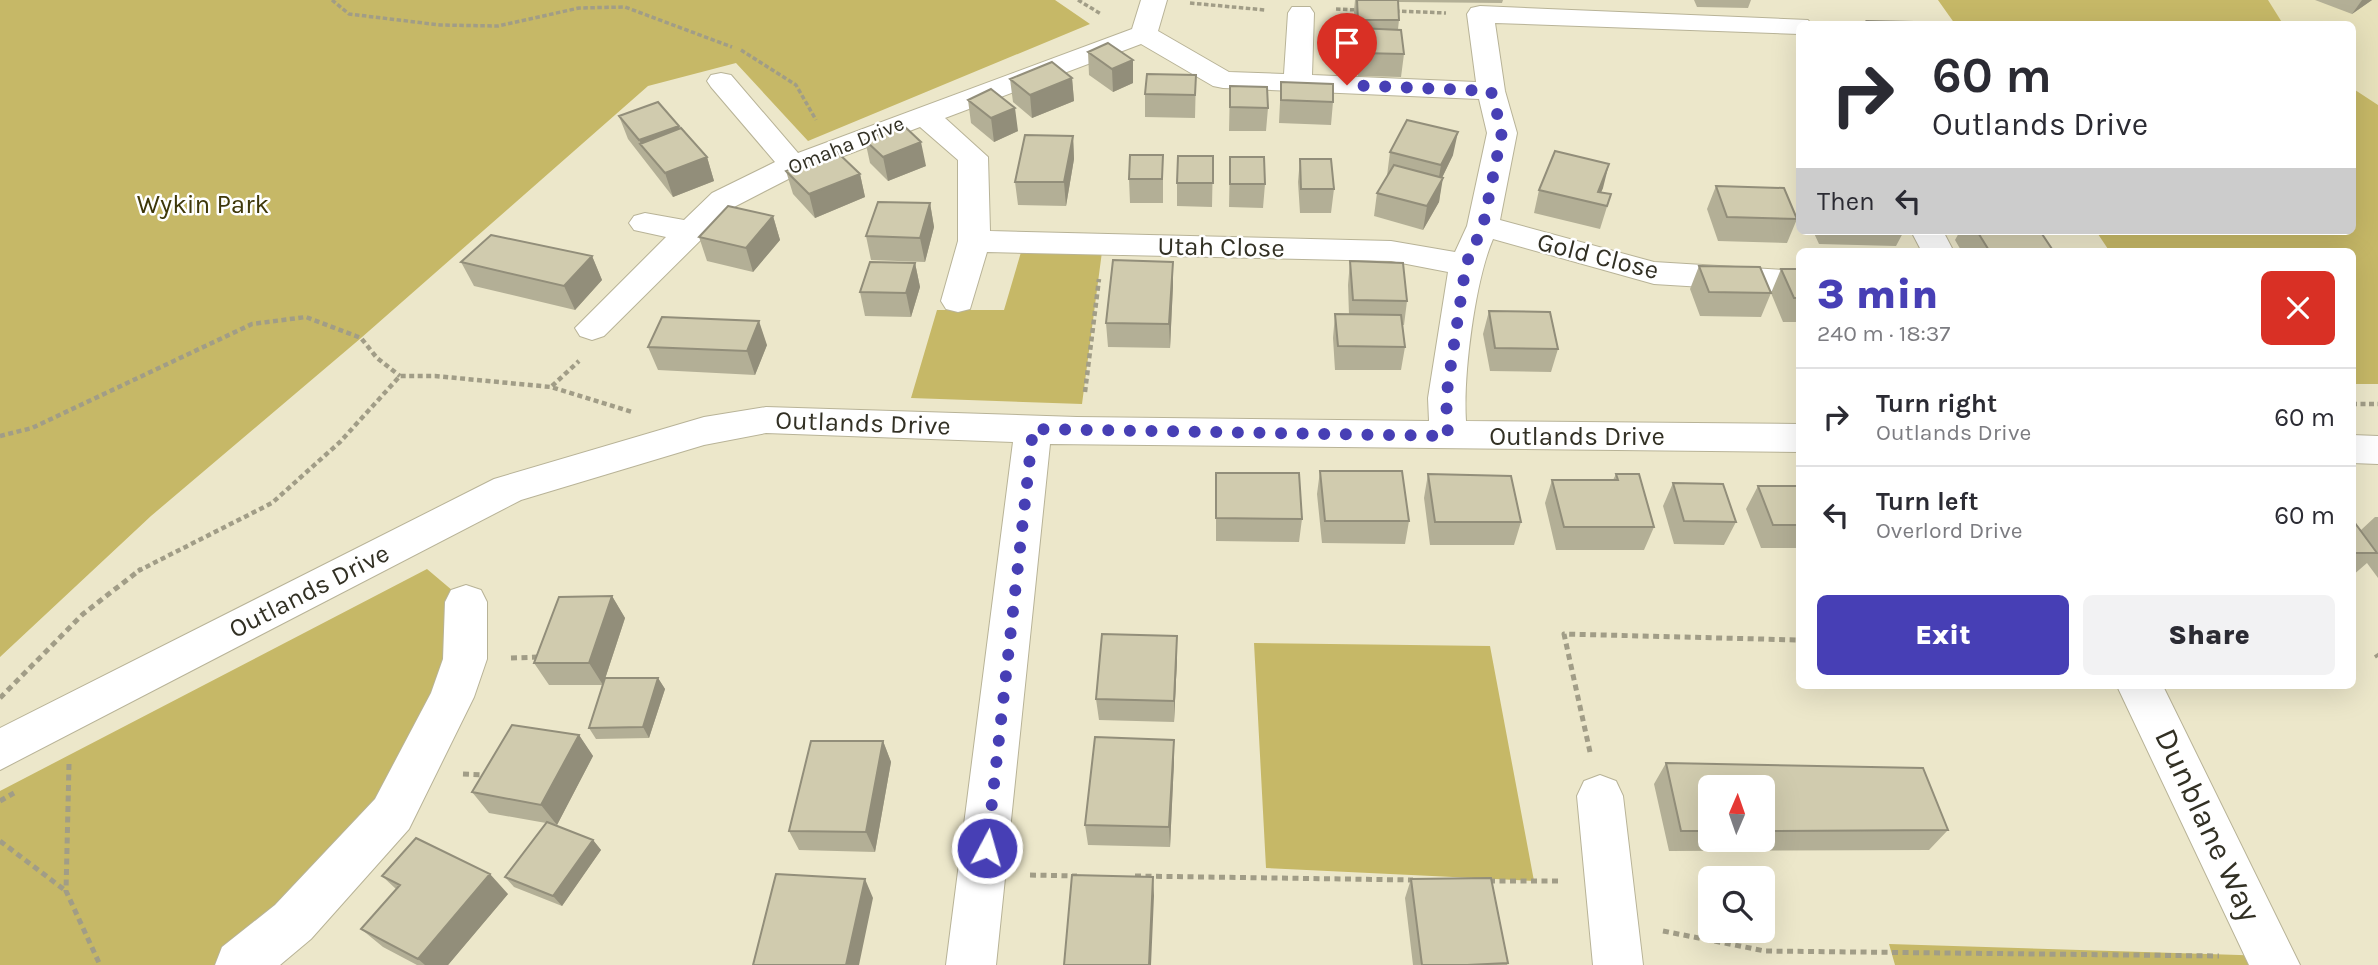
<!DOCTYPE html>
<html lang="en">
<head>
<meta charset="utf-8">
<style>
  :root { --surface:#fff; --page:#f2f2f3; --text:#2b2b33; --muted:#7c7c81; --line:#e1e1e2; --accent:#473fb5 }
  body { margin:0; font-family:Karla,sans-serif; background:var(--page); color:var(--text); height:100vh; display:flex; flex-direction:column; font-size:26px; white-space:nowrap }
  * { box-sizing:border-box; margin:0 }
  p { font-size:23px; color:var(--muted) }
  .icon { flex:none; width:38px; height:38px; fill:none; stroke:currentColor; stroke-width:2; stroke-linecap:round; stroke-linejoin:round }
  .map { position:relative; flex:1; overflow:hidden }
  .side { position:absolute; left:1796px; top:248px; width:560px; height:441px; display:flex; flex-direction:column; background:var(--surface); border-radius:10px; box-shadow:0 7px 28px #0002 }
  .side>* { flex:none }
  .top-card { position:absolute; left:1796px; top:21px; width:560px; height:214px; border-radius:10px; box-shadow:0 7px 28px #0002; background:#fff; color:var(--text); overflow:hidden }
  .needle { width:46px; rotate:2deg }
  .controls { position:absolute; left:1698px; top:775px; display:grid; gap:14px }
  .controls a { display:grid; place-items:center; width:77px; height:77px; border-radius:10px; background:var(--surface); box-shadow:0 7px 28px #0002; font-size:35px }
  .pin { position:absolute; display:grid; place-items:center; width:60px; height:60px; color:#fff; margin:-72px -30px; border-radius:50% 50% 50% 0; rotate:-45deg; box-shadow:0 0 7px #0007 }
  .pin .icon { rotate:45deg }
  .me { position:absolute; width:77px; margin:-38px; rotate:6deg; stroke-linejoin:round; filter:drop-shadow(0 0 5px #0008) }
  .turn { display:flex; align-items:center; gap:24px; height:147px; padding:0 21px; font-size:32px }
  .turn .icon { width:91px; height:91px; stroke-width:2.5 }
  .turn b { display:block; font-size:49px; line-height:60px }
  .then { display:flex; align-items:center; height:66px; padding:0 21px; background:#0003; gap:14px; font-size:26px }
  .round { display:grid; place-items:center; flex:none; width:74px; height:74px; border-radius:10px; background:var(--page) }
  .headline { display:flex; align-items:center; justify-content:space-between; height:119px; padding:0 21px }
  h1 { font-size:42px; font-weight:800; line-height:52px; color:var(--accent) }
  .action { display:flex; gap:14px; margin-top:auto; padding:14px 21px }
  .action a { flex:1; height:80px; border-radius:10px; background:var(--accent); color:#fff; font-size:28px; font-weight:800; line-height:80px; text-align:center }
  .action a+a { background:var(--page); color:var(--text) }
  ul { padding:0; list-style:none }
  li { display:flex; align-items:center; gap:21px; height:98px; padding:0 21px; border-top:2px solid var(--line) }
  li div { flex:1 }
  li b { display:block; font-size:26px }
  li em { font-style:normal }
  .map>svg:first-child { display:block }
  .built { fill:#e7e1bb }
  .green { fill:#c6b867 }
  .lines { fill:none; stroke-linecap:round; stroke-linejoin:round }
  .minor-casing { stroke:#b8b397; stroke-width:2 }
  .path-far2 { stroke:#a19d87; stroke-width:3.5; stroke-dasharray:4.5 2.5; stroke-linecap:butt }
  .path-far1 { stroke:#a19d87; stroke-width:4.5; stroke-dasharray:5 3.5; stroke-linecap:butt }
  .path { stroke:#a19d87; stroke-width:5; stroke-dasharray:6 4.5; stroke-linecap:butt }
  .minor { fill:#fff; fill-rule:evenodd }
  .wall { fill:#b3af96; fill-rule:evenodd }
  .shaded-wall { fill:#928e7a }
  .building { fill:#d0cbae; stroke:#928e7a; stroke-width:2 }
  .route { stroke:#473fb5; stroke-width:12; stroke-dasharray:0 21.6 }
  .labels { text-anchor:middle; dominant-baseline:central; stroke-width:5; stroke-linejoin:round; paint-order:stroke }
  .far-street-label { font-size:21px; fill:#323024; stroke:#fff }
  .park-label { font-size:26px; fill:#3e3709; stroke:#fff }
  .street-label { font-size:26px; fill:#323024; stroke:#fff }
  .near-street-label { font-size:32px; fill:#323024; stroke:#fff }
</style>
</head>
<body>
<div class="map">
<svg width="2378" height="965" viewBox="0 0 2378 965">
  <rect width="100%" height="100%" fill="#ece7ca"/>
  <!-- built -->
  <path class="built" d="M1938,0H2378V384H2352V252H2110L2096,231H2352V24H1955Z"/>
  <!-- green -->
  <path class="green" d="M0,0H1055L1090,24L808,141L736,63L648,86L361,338L151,516L0,657Z
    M1938,0H2268L2283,24H1955Z
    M2352,88L2378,105V384H2352V252H2110L2096,231H2352Z
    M1024,242L1103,244L1082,404L911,398L937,310H1004Z
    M427,569L466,602L414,772L224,965H0V791Z
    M1254,643L1490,646L1534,881L1266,868Z
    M1889,944L2271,956L2275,965H1895Z"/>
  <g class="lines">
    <defs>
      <path id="minor" d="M1141,0H1167L1158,31L1229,72L1284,74L1288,13L1292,7H1310L1314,13L1312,75L1476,82L1467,14L1471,8L1480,6L1808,20L1811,24H1799V34L1495,23L1505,91L1517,133L1500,220L1654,262L1799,271V293L1654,284L1493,239C1475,281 1463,375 1466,421L1799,424V452L1050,444L996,965H946L1013,442L766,433L704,445L521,500L0,770V728L494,479L704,417L766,407L1077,417L1429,421L1428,398L1448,272L1391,261L987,252L970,309L958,312L946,309L941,301L958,241V160L920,127L804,171L734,207L604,336L592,340L580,336L575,328L666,237L634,230L629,223L634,216L645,213L684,220L712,193L775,162L711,87L707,81L711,75L721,73L731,75L798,153L1132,29ZM1141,44L1213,86L1223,88L1479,99L1487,133L1467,226L1455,252L1391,241L990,231L988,157L945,118Z
        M1911,231H1943L1954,252H1922Z
        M2352,435L2378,436V464L2352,463Z
        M466,585L481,590L487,602V659L474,697L409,829L311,939L280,965H215L222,947L275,905L375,799L431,693L443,659L445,602L451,590Z
        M2117,686H2163L2300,965H2249Z
        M1600,775L1616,781L1623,796L1643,965H1593L1577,796L1584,781Z"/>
    </defs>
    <!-- minor casing -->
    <use href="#minor" class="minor-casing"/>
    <!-- path-far2 -->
    <path class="path-far2" d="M332,0L349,14L440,25L498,26L579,8L625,7L732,47
      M1078,0L1101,14
      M1190,3L1265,10
      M1336,9L1358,10
      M1395,11L1446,13
      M741,50L796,85L816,120"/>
    <!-- path-far1 -->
    <path class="path-far1" d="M552,386L579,361
      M1085,392L1099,279
      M2352,404H2378
      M0,436L32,428L252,324L306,317L361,338L377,358L400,376
      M138,571L272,503L340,442L400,376H435L551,387L632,412"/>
    <!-- path -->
    <path class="path" d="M2376,654L2378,657
      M511,658L541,657
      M0,698L83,614L141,569
      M1590,752L1564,634L1799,640
      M69,764L66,891L100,965
      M463,774L485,775
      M0,801L14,793
      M0,841L66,891
      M1030,875L1077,876
      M1135,876L1413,880
      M1489,881H1560
      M1663,931L1765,951L2219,956"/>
    <!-- minor -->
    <use href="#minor" class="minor"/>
  </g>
  <!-- wall -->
  <path class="wall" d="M1355,0H1398L1399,20L1398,29L1404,54L1401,77L1358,76L1356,51L1357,42H1356L1354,11Z
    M1399,0H1503L1502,3L1399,2Z
    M1694,0H1751L1748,8L1697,7Z
    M2315,0H2372L2352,14Z
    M1088,52L1133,60V83L1113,92L1089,75Z
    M1196,75L1195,118L1145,117V94Z
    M1072,78L1074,101L1032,118L1013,102L1010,79Z
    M1281,82L1333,102L1331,125L1279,123Z
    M1230,86L1268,108L1266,131H1229Z
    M968,100L1018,131L994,142L971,123Z
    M619,116L680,129L707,157L714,181L673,197L628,139Z
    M1073,136L1074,159L1066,206L1018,205L1015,182Z
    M865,140L926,166L888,181L870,163Z
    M1390,152L1453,155L1442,178L1439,202L1423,230L1374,216L1377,193L1387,176Z
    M1213,156L1212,207L1177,206V183Z
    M1230,157L1265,184L1263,208L1229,207Z
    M1300,159L1334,189L1331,213H1300L1298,182Z
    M786,171L860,174L865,197L815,218L793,194Z
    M1163,178V203H1130L1129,179Z
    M1716,186L1797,219L1787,243L1718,241L1707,209Z
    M1603,188L1601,192L1611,194L1600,229L1534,213L1539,190Z
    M930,203L934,227L925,262L871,260L866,236Z
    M773,216L780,240L753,272L707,261L699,237Z
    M1813,231H1904L1896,246L1819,244Z
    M1960,231H2040L2054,252H1962L1955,240Z
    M592,256L602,280L575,310L474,286L461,262Z
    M1350,261L1407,301L1404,325H1402L1405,347L1401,370H1335L1333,338L1335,314L1349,315L1348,285Z
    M1173,262V285L1170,348L1108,347L1106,323Z
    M915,263L920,287L911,317L865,316L860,292Z
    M1699,266L1771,293L1781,269H1799V322H1783L1771,293L1761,317L1700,316L1690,289Z
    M1489,311L1558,349L1551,372L1490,371L1483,334Z
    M767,345L755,375L658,370L648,347Z
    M1320,471L1409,521L1405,544L1322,543L1317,494Z
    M1216,473L1302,519L1299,542L1216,541Z
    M1428,474L1521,522L1514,545H1430L1424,498Z
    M1616,474L1654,527L1644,550H1556L1545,503L1552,480H1613Z
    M1673,483L1736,522L1724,545L1674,544L1663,506Z
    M1758,486H1799V548H1761L1746,509Z
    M2375,517H2378V578L2367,563L2352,576V519L2361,530Z
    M612,596L625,618L603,685H549L534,663Z
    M1177,658L1174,722L1099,720L1096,699Z
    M658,678L665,689L649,738L596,739L589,728Z
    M579,735L593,756L557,825L552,824L593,840L601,850L562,906L514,887L505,877L546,823L489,813L472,792Z
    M1174,740V761L1170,847L1088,845L1085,825Z
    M883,741L891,762L875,852L799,850L789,831Z
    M1666,763L1948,830L1929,850L1669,851L1654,784ZM1710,788H1762V840H1710Z
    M382,876L508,894L448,965H417L383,947L361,929L396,889Z
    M1411,879L1508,963L1507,965H1413L1405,898Z"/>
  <!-- shaded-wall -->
  <path class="shaded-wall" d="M2362,0H2372L2352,14Z
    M1133,60V83L1113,92L1112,69Z
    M1072,78L1074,101L1032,118L1030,95Z
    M1015,108L1018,131L994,142L991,118Z
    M679,126L687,149L641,144L639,140Z
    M1458,132L1453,155L1437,188L1441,165Z
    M1073,136L1074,159L1066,206L1064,182Z
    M921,142L926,166L888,181L883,157Z
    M707,157L714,181L673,197L665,173Z
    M1609,164L1603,188L1596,203L1598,192Z
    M860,174L865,197L815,218L809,194Z
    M1443,178L1439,202L1423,230L1427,206Z
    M930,203L934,227L925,262L920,238Z
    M773,216L780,240L753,272L746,248Z
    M592,256L602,280L575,310L564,286Z
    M1173,262V285L1170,348L1169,324Z
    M915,263L920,287L911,317L906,293Z
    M759,321L767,345L755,375L747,351Z
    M612,596L625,618L603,685L589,663Z
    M1177,636V658L1174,722V701Z
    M658,678L665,689L649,738L643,727Z
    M579,735L593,756L557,825L541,805Z
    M1174,740V761L1170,847L1169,827Z
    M883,741L891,762L875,852L866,832Z
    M593,840L601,850L562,906L553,896Z
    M490,874L508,894L448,965H425L418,959Z
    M1153,877L1154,896L1151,965H1149Z
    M865,879L873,898L859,965H846Z"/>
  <!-- building -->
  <path class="building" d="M1357,0H1398L1399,20H1358Z
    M1867,21L1914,22L1915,24H1869Z
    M1358,28L1401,30L1404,54L1360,53Z
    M1108,43L1133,60L1112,69L1088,52Z
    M1052,62L1072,78L1030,95L1010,79Z
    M1147,74L1196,75L1195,95L1145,94Z
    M1281,82L1333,84V102L1281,100Z
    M1230,86L1267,87L1268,108L1230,107Z
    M991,89L1015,108L991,118L968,100Z
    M658,102L679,126L639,140L619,116Z
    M1407,120L1458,132L1441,165L1390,152Z
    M903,125L921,142L883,157L865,140Z
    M681,128L707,157L665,173L640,144Z
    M1025,135L1073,136L1064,182H1015Z
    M836,151L860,174L809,194L786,171Z
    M1555,151L1609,164L1598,192L1611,194L1607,206L1539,190Z
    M1130,155H1163L1162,179H1129Z
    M1178,156H1213V183H1177Z
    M1230,157H1264L1265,184H1230Z
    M1300,159H1331L1334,189H1301Z
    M1394,165L1443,178L1427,206L1377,193Z
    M1716,186L1784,188L1797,219L1727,217Z
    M878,202L930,203L920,238L866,236Z
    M728,206L773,216L746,248L699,237Z
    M1977,231H2040L2054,252H1990Z
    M491,235L592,256L564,286L461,262Z
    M1113,260L1173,262L1169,324L1106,323Z
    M1350,261L1403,263L1407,301L1353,300Z
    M870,262L915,263L906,293L860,292Z
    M1699,266L1760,267L1771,293L1709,292Z
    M1781,269H1799V298H1794Z
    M1489,311L1550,312L1558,349L1495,348Z
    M1335,314L1401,315L1405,347L1338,346Z
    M662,317L759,321L747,351L648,347Z
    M1320,471H1402L1409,521H1325Z
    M1216,473H1299L1302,519L1216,518Z
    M1428,474L1511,476L1521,522H1435Z
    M1616,474H1639L1654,527H1564L1552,480H1618Z
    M1673,483L1723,484L1736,522L1684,521Z
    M1758,486H1799V525H1773Z
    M2352,519L2377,553H2352Z
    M612,596L589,663H534L559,597Z
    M1102,634L1177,636L1174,701L1096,699Z
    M605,678H658L643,727L589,728Z
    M512,725L579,735L541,805L472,792Z
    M1095,737L1174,740L1169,827L1085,825Z
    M811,741H883L866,832L789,831Z
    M1666,763L1923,768L1948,830L1762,831V788H1710V831H1681Z
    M547,822L593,840L553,896L505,877Z
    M416,838L490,874L418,959L361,929L400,885L382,876Z
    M776,874L865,879L846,965H753Z
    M1072,875L1153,877L1149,965H1064Z
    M1491,878L1508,963L1467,965H1422L1411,879Z"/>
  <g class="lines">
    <!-- route -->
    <path class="route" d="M987,848L1033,429L1448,436L1446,398L1466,264L1483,226L1502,132L1491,91L1347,85"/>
  </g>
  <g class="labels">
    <!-- far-street labels -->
    <g class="far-street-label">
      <text transform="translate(846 145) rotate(-22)">Omaha Drive</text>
    </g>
    <!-- park labels -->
    <g class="park-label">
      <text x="203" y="204">Wykin Park</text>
    </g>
    <!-- street labels -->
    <g class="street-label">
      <text transform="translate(1221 247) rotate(1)">Utah Close</text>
      <text transform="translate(1598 256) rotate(14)">Gold Close</text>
      <text transform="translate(863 423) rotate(2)">Outlands Drive</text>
      <text x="1577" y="436">Outlands Drive</text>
      <text transform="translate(309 591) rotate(-27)">Outlands Drive</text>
    </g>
    <!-- near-street labels -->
    <g class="near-street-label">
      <text transform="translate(2208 825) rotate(65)">Dunblane Way</text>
    </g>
  </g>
</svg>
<div class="controls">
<a><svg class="needle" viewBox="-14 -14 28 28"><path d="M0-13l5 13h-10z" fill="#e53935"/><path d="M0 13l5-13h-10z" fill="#7c7c81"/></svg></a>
<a><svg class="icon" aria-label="search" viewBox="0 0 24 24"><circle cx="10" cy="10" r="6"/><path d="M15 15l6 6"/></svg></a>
</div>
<div class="pin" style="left:1347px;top:85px;background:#d93025"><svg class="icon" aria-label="arrive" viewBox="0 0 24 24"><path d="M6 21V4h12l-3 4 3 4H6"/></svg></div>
<svg class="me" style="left:987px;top:848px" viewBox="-20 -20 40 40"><circle r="17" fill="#473fb5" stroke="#fff" stroke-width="3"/><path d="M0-11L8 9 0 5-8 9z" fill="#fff"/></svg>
<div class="top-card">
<div class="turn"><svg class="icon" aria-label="right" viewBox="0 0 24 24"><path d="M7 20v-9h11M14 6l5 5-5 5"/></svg><div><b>60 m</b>Outlands Drive</div></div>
<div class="then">Then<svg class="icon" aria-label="left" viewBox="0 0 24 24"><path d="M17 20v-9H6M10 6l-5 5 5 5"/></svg></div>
</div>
<section class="side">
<div class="headline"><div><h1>3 min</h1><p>240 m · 18:37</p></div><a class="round" style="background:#d93025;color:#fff"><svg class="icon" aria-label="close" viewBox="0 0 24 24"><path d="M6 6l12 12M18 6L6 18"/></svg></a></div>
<ul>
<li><svg class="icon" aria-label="right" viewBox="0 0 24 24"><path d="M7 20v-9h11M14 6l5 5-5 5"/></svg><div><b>Turn right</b><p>Outlands Drive</p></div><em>60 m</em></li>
<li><svg class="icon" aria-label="left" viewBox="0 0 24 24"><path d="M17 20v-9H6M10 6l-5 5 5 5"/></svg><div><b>Turn left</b><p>Overlord Drive</p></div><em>60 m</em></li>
</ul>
<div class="action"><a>Exit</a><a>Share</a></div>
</section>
</div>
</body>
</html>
